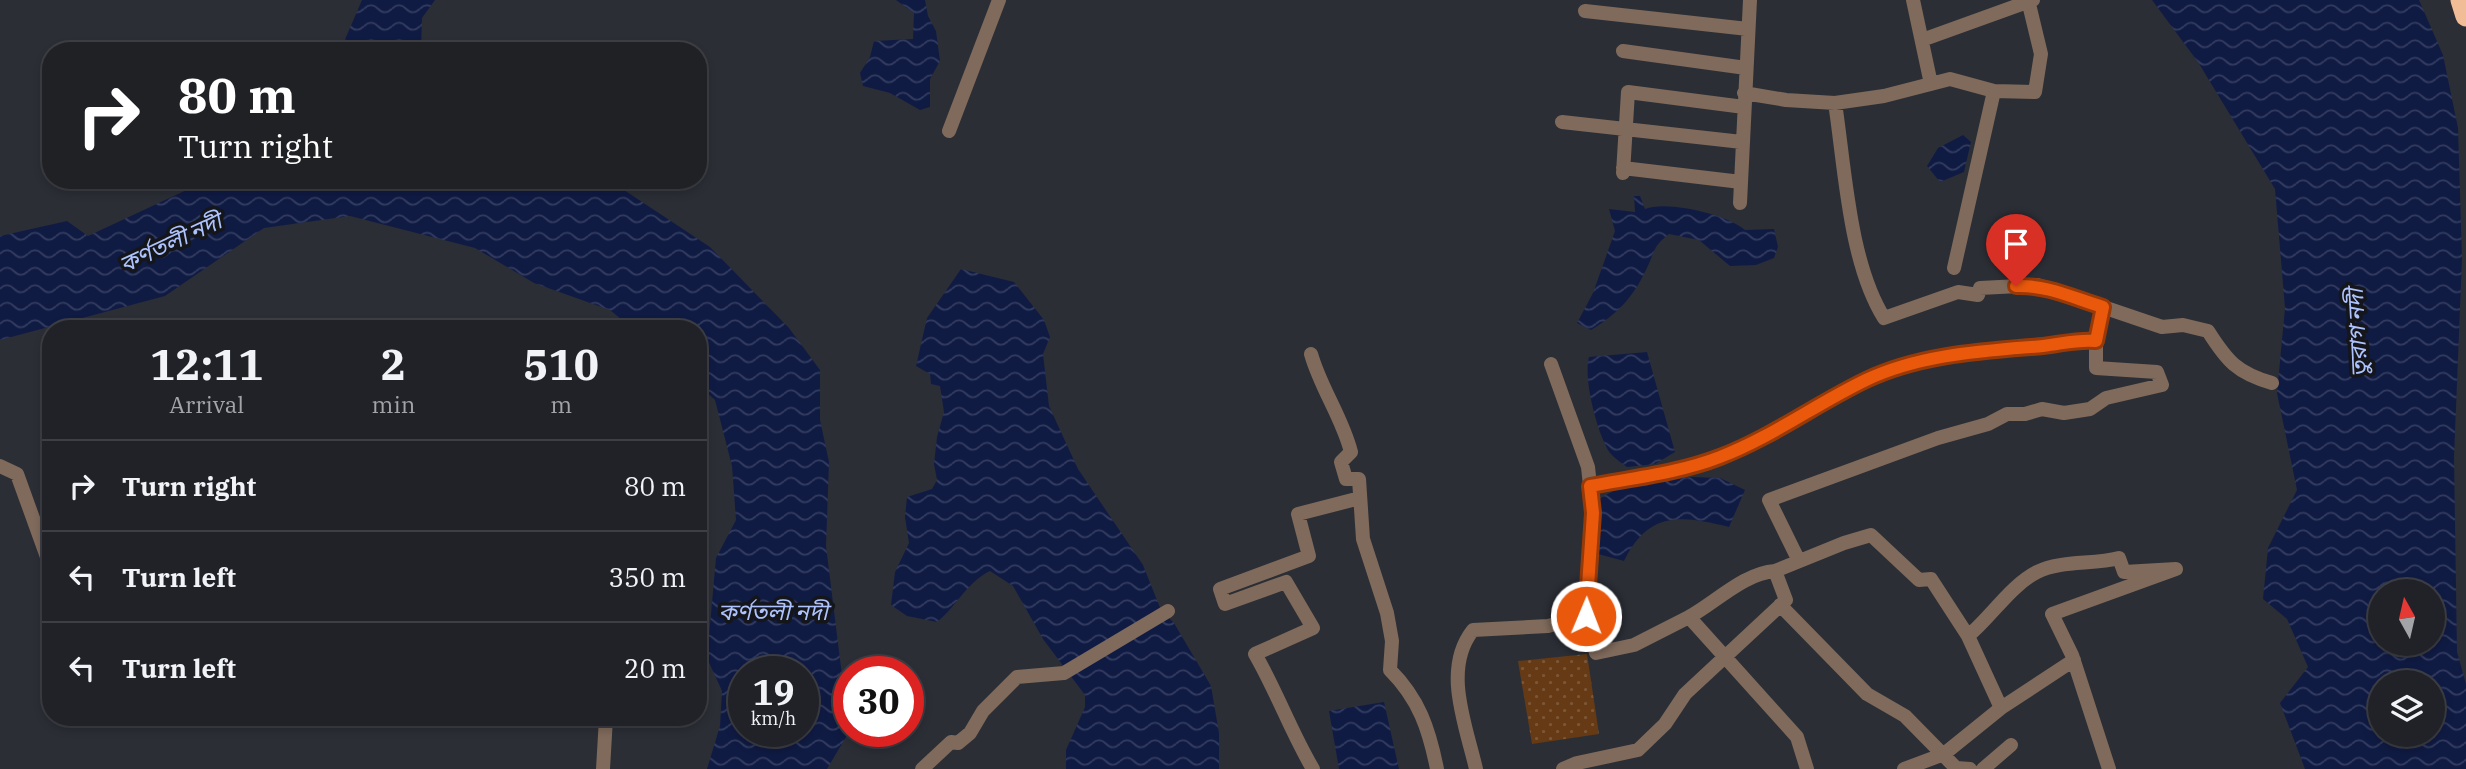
<!DOCTYPE html>
<html lang="en">
<head>
<meta charset="utf-8">
<style>
  :root { --surface:#202228; --page:#282a30; --text:#f1f3f6; --muted:#a2a4a8; --line:#3d3f45 }
  body { margin:0; font-family:"IBM Plex Serif","Noto Sans Bengali",serif; background:var(--page); color:var(--text); height:100vh; display:flex; flex-direction:column; font-size:26px; white-space:nowrap }
  * { box-sizing:border-box; margin:0 }
  p { font-size:23px; color:var(--muted) }
  .icon { flex:none; width:38px; height:38px; fill:none; stroke:currentColor; stroke-width:2; stroke-linecap:round; stroke-linejoin:round }
  .map { position:relative; flex:1; overflow:hidden }
  .drawer { position:absolute; left:42px; top:320px; width:665px; height:406px; display:flex; flex-direction:column; background:var(--surface); border-radius:28px; box-shadow:0 4px 10px #0003,0 0 0 2px var(--line) }
  .drawer>* { flex:none }
  .top-card { position:absolute; left:42px; top:42px; width:665px; height:147px; border-radius:28px; box-shadow:0 4px 10px #0003,0 0 0 2px var(--line); background:#202124; color:#fff; overflow:hidden }
  .needle { width:46px; rotate:352deg }
  .fabs { position:absolute; left:2368px; top:579px; display:grid; gap:14px }
  .fabs a { display:grid; place-items:center; width:77px; height:77px; border-radius:50%; background:var(--surface); box-shadow:0 4px 10px #0003,0 0 0 2px var(--line); font-size:35px }
  .speed { position:absolute; left:728px; top:656px; display:flex; gap:14px; font-size:35px; font-weight:700; text-align:center }
  .speed>* { display:grid; place-content:center; width:91px; height:91px; border-radius:50%; background:var(--surface); box-shadow:0 4px 10px #0003,0 0 0 2px var(--line); line-height:1 }
  .speed small { font-size:18px; font-weight:400 }
  .speed .limit { border:10px solid #d22; background:#fff; color:#111 }
  .pin { position:absolute; display:grid; place-items:center; width:60px; height:60px; color:#fff; margin:-72px -30px; border-radius:50% 50% 50% 0; rotate:-45deg; box-shadow:0 0 7px #0007 }
  .pin .icon { rotate:45deg }
  .me { position:absolute; width:77px; margin:-38px; rotate:1deg; stroke-linejoin:round; filter:drop-shadow(0 0 5px #0008) }
  .turn { display:flex; align-items:center; gap:24px; height:147px; padding:0 21px; font-size:32px }
  .turn .icon { width:91px; height:91px; stroke-width:2.5 }
  .turn b { display:block; font-size:49px; line-height:60px }
  .eta { display:flex; justify-content:space-evenly; align-items:center; height:119px; text-align:center }
  .eta b { font-size:42px; font-weight:700; line-height:49px }
  ul { padding:0; list-style:none }
  li { display:flex; align-items:center; gap:21px; height:91px; padding:0 21px; border-top:2px solid var(--line) }
  li div { flex:1 }
  li b { display:block; font-size:26px }
  li em { font-style:normal }
  .map>svg:first-child { display:block }
  .park { fill:url(#park-dots) }
  .water { fill:url(#water-waves); fill-rule:evenodd }
  .lines { fill:none; stroke-linecap:round; stroke-linejoin:round }
  .minor { stroke:#7f6a5b; stroke-width:14 }
  .highway { stroke:#f1bd96; stroke-width:21 }
  .route-casing { stroke:#983908; stroke-width:18 }
  .route { stroke:#ea580c; stroke-width:12 }
  .labels { text-anchor:middle; dominant-baseline:central; stroke-width:7; stroke-linejoin:round; paint-order:stroke }
  .water-label { font-size:23px; font-style:italic; fill:#aec3fe; stroke:#151619 }
</style>
</head>
<body>
<div class="map">
<svg width="2466" height="769" viewBox="0 0 2466 769">
  <defs>
    <pattern id="park-dots" width="8" height="8" patternUnits="userSpaceOnUse" patternTransform="scale(1.75)"><rect width="8" height="8" fill="#653a15"/><path d="M2 2h.1M6 6h.1" fill="none" stroke="#7b5738" stroke-width="1.8" stroke-linecap="round"/></pattern>
    <pattern id="water-waves" width="16" height="10" patternUnits="userSpaceOnUse" patternTransform="scale(1.75)"><rect width="16" height="10" fill="#101b44"/><path d="M0 5q4-4 8 0t8 0" fill="none" stroke="#333c60"/></pattern>
  </defs>
  <rect width="100%" height="100%" fill="#2b2e35"/>
  <!-- park -->
  <path class="park" d="M1587,654L1599,734L1532,744L1518,661Z"/>
  <!-- water -->
  <path class="water" d="M362,0H435L422,18L421,51H348L343,44Z
    M896,0H925L928,16L936,31L940,61L930,79V107L920,110L890,93L863,86L860,73L870,57L874,41L913,39L914,13Z
    M2152,0H2419L2443,55L2458,128L2462,259L2454,457L2457,652L2466,684V769H2305L2280,703L2308,667L2287,619L2263,599L2268,548L2297,490L2277,393L2285,308L2275,189L2198,62ZM2380,592H2432V644H2380ZM2380,682H2432V735H2380Z
    M1963,135L1971,142L1964,172L1940,182L1927,166L1938,148Z
    M208,180H609L710,247L789,328L820,370V420L829,462L826,546L849,732L827,769H707L720,726L722,691L707,658L716,558L736,520L732,466L715,400L698,385V329H633L610,310L534,283L475,248L350,216L264,228L165,296L0,340V236L67,221L88,236ZM744,672H803V732H744Z
    M1634,196H1640L1645,209C1666,200 1727,214 1745,230L1774,229L1778,247L1774,258L1756,265L1730,266L1699,240L1669,234C1652,247 1655,252 1646,270C1633,298 1616,315 1591,330L1577,323L1593,293L1615,231L1609,209L1635,212Z
    M961,269L1014,282L1044,320L1050,337L1043,354L1049,406L1078,469L1143,565L1161,610L1174,623L1211,686L1219,733V769H1066V750L1085,707V695L1043,639L1013,586L990,571C966,583 957,606 937,622L907,616L891,605L895,572L909,543L905,517L907,497L932,489L937,480L934,464L937,437L944,412L940,386L931,384L930,374L916,366L927,318Z
    M1647,352L1675,452L1655,464L1627,467C1622,463 1614,458 1610,453C1597,434 1583,378 1589,357Z
    M1692,477L1720,478L1745,490L1729,527C1680,515 1649,511 1624,561L1598,554L1596,502C1620,481 1662,481 1692,477Z
    M1384,702L1399,769H1339L1329,711Z"/>
  <g class="lines">
    <!-- minor -->
    <path class="minor" d="M1913,0L1931,84
      M1585,11L1748,29
      M1922,40L2033,0
      M1623,51L1746,68
      M1744,93L1786,100L1835,103L1884,96L1950,79L1994,91L2035,92L2041,54L2028,0
      M1562,122L1742,142
      M949,131L999,0
      M1623,168L1741,182
      M1623,173L1628,92L1744,107
      M1740,203L1750,0
      M1954,268L1994,91
      M2103,307L2162,327L2183,325L2208,331C2227,361 2237,373 2272,383
      M1311,354C1321,389 1342,417 1351,452L1341,462L1346,479H1359L1363,539L1387,613L1392,641L1390,670C1419,699 1429,729 1437,769
      M1551,364L1588,467L1593,513L1586,616L1596,653L1634,645L1689,617
      M0,466L17,474L51,568
      M1590,486C1633,478 1679,473 1720,457C1772,437 1816,404 1866,380C1921,354 1984,351 2043,346C2062,344 2077,339 2096,341
      M1799,561L1769,500L1938,438L1988,424L2007,414H2025L2042,409L2064,413L2090,409L2106,398L2162,385L2157,372L2096,368V341L2103,307L2037,285L1980,288L1978,295L1958,292L1884,318C1849,262 1845,168 1835,103
      M1775,571C1744,573 1715,603 1689,617L1797,737L1807,769
      M1780,605L1867,694L1905,716L1956,768L1970,769
      M1968,636L2001,708
      M603,769L606,718
      M922,769L951,742L958,743L970,733L983,711L1017,677L1064,673L1168,611
      M1313,769C1291,732 1277,692 1255,654L1313,628L1286,582L1225,604L1220,589L1309,556L1298,514L1360,498
      M1476,769C1466,725 1442,669 1473,630L1548,626L1586,616
      M1563,769L1577,763L1638,750L1665,724L1685,694L1786,600L1775,571L1844,543L1871,535L1919,580L1931,579L1968,636C1991,617 2010,586 2037,572C2061,560 2093,565 2119,558L2124,572L2176,569L2052,614L2072,655L2109,769
      M1904,769L1944,754L2001,708L2074,660
      M1983,769L2011,745"/>
    <!-- highway -->
    <path class="highway" d="M2461,0L2466,16"/>
  </g>
  <g class="lines">
    <defs>
      <path id="route" d="M1586,616L1593,513L1590,486C1633,478 1679,473 1720,457C1772,437 1816,404 1866,380C1921,354 1984,351 2043,346C2062,344 2077,339 2096,341L2103,307C2073,298 2048,285 2016,286"/>
    </defs>
    <!-- route casing -->
    <use href="#route" class="route-casing"/>
    <!-- route -->
    <use href="#route" class="route"/>
  </g>
  <g class="labels">
    <!-- water labels -->
    <g class="water-label">
      <text transform="translate(170 242) rotate(-25)">কর্ণতলী নদী</text>
      <text transform="translate(2356 333) rotate(-93)">তুরাগ নদী</text>
      <text x="773" y="611">কর্ণতলী নদী</text>
    </g>
  </g>
</svg>
<div class="fabs">
<a><svg class="needle" viewBox="-14 -14 28 28"><path d="M0-13l5 13h-10z" fill="#e53935"/><path d="M0 13l5-13h-10z" fill="#a2a4a8"/></svg></a>
<a><svg class="icon" aria-label="layers" viewBox="0 0 24 24"><path d="M12 4l9 5-9 5-9-5zM3 14l9 5 9-5"/></svg></a>
</div>
<div class="speed"><div>19<small>km/h</small></div><div class="limit">30</div></div>
<div class="pin" style="left:2016px;top:286px;background:#d93025"><svg class="icon" aria-label="arrive" viewBox="0 0 24 24"><path d="M6 21V4h12l-3 4 3 4H6"/></svg></div>
<svg class="me" style="left:1586px;top:616px" viewBox="-20 -20 40 40"><circle r="17" fill="#ea580c" stroke="#fff" stroke-width="3"/><path d="M0-11L8 9 0 5-8 9z" fill="#fff"/></svg>
<div class="top-card">
<div class="turn"><svg class="icon" aria-label="right" viewBox="0 0 24 24"><path d="M7 20v-9h11M14 6l5 5-5 5"/></svg><div><b>80 m</b>Turn right</div></div>
</div>
<section class="drawer">
<div class="eta">
<div><b>12:11</b><p>Arrival</p></div>
<div><b>2</b><p>min</p></div>
<div><b>510</b><p>m</p></div>
</div>
<ul>
<li><svg class="icon" aria-label="right" viewBox="0 0 24 24"><path d="M7 20v-9h11M14 6l5 5-5 5"/></svg><div><b>Turn right</b></div><em>80 m</em></li>
<li><svg class="icon" aria-label="left" viewBox="0 0 24 24"><path d="M17 20v-9H6M10 6l-5 5 5 5"/></svg><div><b>Turn left</b></div><em>350 m</em></li>
<li><svg class="icon" aria-label="left" viewBox="0 0 24 24"><path d="M17 20v-9H6M10 6l-5 5 5 5"/></svg><div><b>Turn left</b></div><em>20 m</em></li>
</ul>
</section>
</div>
</body>
</html>
